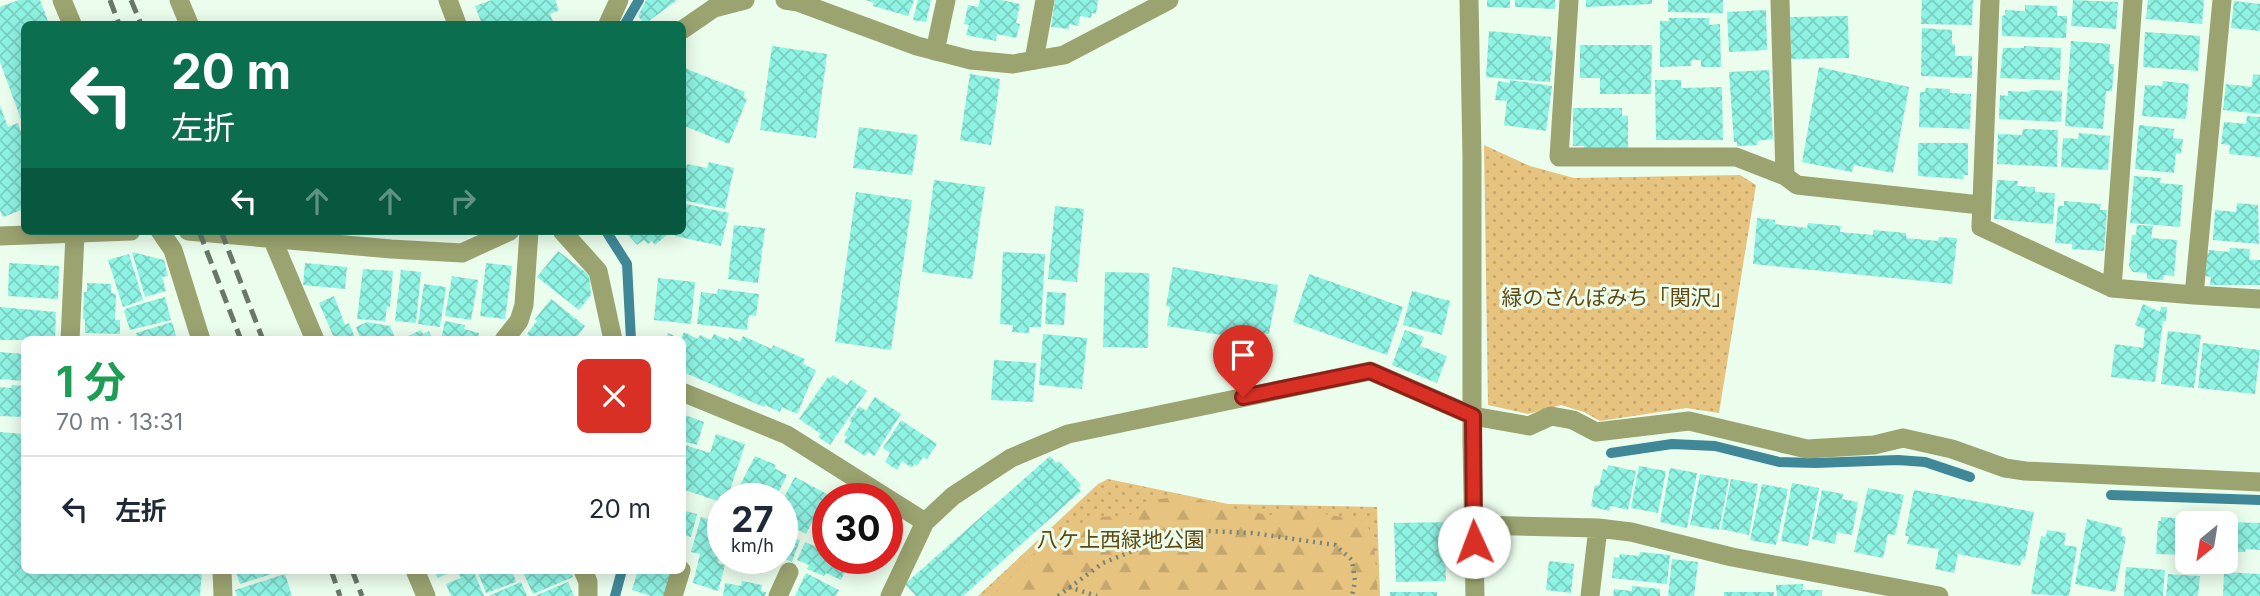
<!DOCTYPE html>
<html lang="ja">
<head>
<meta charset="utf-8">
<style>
  :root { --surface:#fff; --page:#f6f6f7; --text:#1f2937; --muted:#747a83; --line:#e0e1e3 }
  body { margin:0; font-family:Inter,"Noto Sans JP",sans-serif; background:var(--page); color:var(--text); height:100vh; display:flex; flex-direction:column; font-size:26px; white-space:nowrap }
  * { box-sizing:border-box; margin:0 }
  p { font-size:23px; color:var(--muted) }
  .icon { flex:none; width:38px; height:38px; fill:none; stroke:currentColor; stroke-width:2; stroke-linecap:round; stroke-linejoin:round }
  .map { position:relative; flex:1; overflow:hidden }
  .sheet { position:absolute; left:21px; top:336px; width:665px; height:238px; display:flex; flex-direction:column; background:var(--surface); border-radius:10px; box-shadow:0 4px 18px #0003 }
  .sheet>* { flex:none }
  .hud { position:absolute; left:21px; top:21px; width:665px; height:214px; border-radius:10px; box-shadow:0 4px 18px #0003; background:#0b6e4f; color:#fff; overflow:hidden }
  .needle { width:46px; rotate:210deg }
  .tools { position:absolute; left:2175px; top:511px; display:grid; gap:14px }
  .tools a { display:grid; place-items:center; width:63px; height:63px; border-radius:10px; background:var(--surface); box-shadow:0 4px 18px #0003; font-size:35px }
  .speed { position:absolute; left:707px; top:483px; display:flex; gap:14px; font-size:35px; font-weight:700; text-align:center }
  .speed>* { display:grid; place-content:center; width:91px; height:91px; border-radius:50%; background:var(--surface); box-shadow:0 4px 18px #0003; line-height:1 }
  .speed small { font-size:18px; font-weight:400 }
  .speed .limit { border:10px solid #d22; background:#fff; color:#111 }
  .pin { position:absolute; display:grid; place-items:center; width:60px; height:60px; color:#fff; margin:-72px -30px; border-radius:50% 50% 50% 0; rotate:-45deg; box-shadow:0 0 7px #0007 }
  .pin .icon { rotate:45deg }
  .me { position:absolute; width:77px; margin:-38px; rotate:358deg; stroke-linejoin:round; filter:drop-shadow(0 0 5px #0008) }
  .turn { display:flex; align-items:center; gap:24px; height:147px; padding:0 35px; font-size:32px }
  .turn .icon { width:91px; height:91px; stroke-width:2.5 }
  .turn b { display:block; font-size:49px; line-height:60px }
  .lanes { display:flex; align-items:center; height:66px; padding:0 35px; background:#0003; justify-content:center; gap:35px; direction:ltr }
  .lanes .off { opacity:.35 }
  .round { display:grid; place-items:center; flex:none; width:74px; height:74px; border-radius:10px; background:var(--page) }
  .head { display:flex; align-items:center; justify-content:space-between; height:119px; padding:0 35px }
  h1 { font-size:42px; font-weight:700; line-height:52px; color:#1e9e55 }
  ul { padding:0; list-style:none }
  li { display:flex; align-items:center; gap:21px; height:105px; padding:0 35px; border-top:2px solid var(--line) }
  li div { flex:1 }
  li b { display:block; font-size:26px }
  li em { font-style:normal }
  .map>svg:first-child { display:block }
  .green { fill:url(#green-dots) }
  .forest { fill:url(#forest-firs) }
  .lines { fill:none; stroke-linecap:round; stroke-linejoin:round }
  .stream { stroke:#408897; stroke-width:10 }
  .building { fill:url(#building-cross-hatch) }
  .path { stroke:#778579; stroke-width:4.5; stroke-dasharray:2 5; stroke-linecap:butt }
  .service { stroke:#9ba370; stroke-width:19 }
  .minor { stroke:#9ba370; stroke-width:19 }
  .rail { stroke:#69766a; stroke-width:5; stroke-dasharray:14 7; stroke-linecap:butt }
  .route-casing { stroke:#8d1f18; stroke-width:18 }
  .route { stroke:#d93025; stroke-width:12 }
  .labels { text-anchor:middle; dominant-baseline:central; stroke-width:6; stroke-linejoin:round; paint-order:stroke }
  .park-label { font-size:21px; fill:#614812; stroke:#ebfded }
</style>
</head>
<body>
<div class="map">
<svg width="2260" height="596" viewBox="0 0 2260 596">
  <defs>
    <pattern id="green-dots" width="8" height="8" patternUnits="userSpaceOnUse" patternTransform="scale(1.75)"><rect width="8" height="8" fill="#e7c380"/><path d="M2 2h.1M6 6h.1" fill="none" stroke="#c5a66d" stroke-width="1.8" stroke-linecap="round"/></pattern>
    <pattern id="forest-firs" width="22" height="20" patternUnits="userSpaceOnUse" patternTransform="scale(1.75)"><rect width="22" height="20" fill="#e7c380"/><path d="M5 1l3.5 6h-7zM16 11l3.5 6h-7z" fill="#c5a66d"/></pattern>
    <pattern id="building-cross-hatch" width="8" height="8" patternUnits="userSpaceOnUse" patternTransform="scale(1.75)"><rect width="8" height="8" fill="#8ef3e3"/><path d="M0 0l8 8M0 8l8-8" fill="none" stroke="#79cfc1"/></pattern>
  </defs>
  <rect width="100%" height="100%" fill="#ebfded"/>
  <!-- green -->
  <path class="green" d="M1484,145L1530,166L1574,178L1740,175L1756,185L1719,413L1686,408L1600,421L1584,412L1561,405L1528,414L1488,405Z
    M1108,479L1228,504L1377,507L1380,596H978L1098,484Z"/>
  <!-- forest -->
  <path class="forest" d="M1184,496L1236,510L1271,515L1294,509L1366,521L1374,544L1378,596H992L1050,537L1094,517L1127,516L1160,499Z"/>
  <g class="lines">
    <!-- stream -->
    <path class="stream" d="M625,24L639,0
      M606,231L627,264L631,340
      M1611,453L1672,444L1715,446L1779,462L1815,463L1898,460L1925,462L1970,477
      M2111,495L2260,500
      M615,596L622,570"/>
  </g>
  <!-- building -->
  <path class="building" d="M19,0H40L49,24H24V122H22L0,62V7Z
    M492,0H555L559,10L550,14L554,24H482L475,6Z
    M646,0H677L645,24L638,16Z
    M866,0H914L908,16L873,6L874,3Z
    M918,0H931L926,22L913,20Z
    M980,0H1001L1020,4L1016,23L1020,24L1016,38L997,34L996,41L966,35L969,25L964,24L968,5L978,7Z
    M1055,0H1098L1096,14L1092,13L1091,18L1080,16L1078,26L1069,24V29L1051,27Z
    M1487,0H1510V8L1487,7Z
    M1515,0H1555V9L1515,7Z
    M1586,0H1652V4L1586,7Z
    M1668,0H1723V13L1668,12Z
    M1922,0H1973L1972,25L1921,24Z
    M2073,0L2118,2L2116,29L2071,26Z
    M2148,0H2204L2202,24L2146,19Z
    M2234,1L2260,4V31L2231,28Z
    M2025,5L2057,6V16H2067L2066,38L2002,36V16L2005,15V10L2025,11Z
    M1766,10L1767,50L1729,52L1727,12Z
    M1848,16L1849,58L1791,59L1790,17Z
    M1669,18H1709V25L1720,24L1721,67H1701V60H1691V66L1660,67V21H1669Z
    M1922,28L1952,30V44L1955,45V56H1972V78L1921,76Z
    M1489,31L1551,37L1550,50H1553L1550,82L1486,77Z
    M2145,32L2200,36L2198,71L2143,67Z
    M2071,41L2110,44L2109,64H2114L2112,91H2106L2103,129L2065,126Z
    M1580,45H1652L1651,94H1600V78H1580Z
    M772,46L827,54L816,138L760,130Z
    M2024,46L2061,48L2060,80L2000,78L2003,48H2024Z
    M682,67L745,92L743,97L747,99L729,144L682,125Z
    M1819,67L1909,87L1893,173L1854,165L1852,172L1802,162Z
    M1769,70L1773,139L1757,141L1758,145L1737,146V142H1734L1729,72Z
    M970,74L1000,79L991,145L960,140Z
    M2253,74L2260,75V114L2223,110L2226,84L2252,87Z
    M1510,80L1552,86L1546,131L1504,125L1507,101L1495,100L1498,81L1510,83Z
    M1655,80H1681V88L1722,87L1723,140H1656Z
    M2163,81L2189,84L2186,119L2142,116L2145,85L2162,86Z
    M1926,88L1950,89V93L1971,94L1970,129L1919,127L1920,92H1925Z
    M2030,90L2062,91L2061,122L1999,119L2000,95L2008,96V91L2030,92Z
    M0,106L8,127L18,123L24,141V209L3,217L0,210Z
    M1573,108H1622V116H1628V152L1584,151V146H1573Z
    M2247,116L2260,117V157L2229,154L2230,145L2221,144L2224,122L2246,124Z
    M2139,125L2174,129L2173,138L2183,139L2181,154L2176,153L2174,173L2135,169Z
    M859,127L918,135L912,175L853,168Z
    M2023,129L2058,130L2057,167L1997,164L1998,134L2022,135Z
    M2079,133L2110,136L2108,170L2061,167L2063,138L2078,139Z
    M1918,143H1968V175H1963V179L1918,176Z
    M709,162L734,168L725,209L682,200V187L687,164L707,168Z
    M2134,176L2161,178L2160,183L2183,185L2180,227L2130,223Z
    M934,180L985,187L972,279L922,272Z
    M1997,180L2018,181L2017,186L2035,187V192L2055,193L2053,224L1994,219Z
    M856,192L912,200L891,350L835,342Z
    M2064,201L2101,204L2100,210H2107L2104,251L2072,249V244L2055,243L2058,206H2064Z
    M682,203L729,213L721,246L675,236L676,231H682Z
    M2237,203L2258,205L2259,244L2213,240L2215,210L2236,212Z
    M1055,206L1084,209L1077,282L1048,279Z
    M1757,218L1775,220V224L1807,228L1808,223L1841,226L1840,232L1873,235V230L1906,233V238L1938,241L1939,237L1957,238L1952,284L1753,264Z
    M734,225L765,228L758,283L728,279Z
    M2137,225L2153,226L2151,238L2177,240L2174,276L2164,275L2163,280L2147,279V273L2133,272L2129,266L2132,235H2136Z
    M625,231H666L668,234L655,245L652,241L648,244L644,240L637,245Z
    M2230,248L2250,249L2249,260H2260V285H2210L2211,277L2205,276L2207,253H2209V250L2229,252Z
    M558,251L589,275L591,295L579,310L537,277Z
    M132,252L164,260L168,276L162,277L166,291L145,297Z
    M1003,252L1045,254L1041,327H1029V333L1012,332L1013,325L1000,324Z
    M129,254L143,300L123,307L108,260Z
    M9,263L59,266L58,299L8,296Z
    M305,263L347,267L345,289L303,285Z
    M486,263L512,266L505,319L480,316Z
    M1173,267L1278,285L1269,334L1235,329L1234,337L1167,326L1170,307L1166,306Z
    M363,269L393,271L390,307L387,306L385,321L357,319Z
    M401,270L421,272L416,323L395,321Z
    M1105,272L1149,273L1148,348L1103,347Z
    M1309,274L1403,307L1387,355L1293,322Z
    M452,276L478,280L471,320L445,316Z
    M658,278L695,282L691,324L654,320Z
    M87,283L111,284V293L116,294L115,320H120V334L85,333V319H83L84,292H87Z
    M424,284L446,287L440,327L418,324Z
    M718,289L759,294L756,316L749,315L747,330L697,324L701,292L717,294Z
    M1412,291L1450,301L1442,335L1403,325Z
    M1047,292L1066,293L1064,325L1045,324Z
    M334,296L345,325L349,323L356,340H335L319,303Z
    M165,297L171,320L130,330L124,311L127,308Z
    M551,299L585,326L575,340H529L531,337L527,334L537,321L535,319Z
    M2143,304L2160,312L2161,307H2167L2166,322L2163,321L2155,382L2111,377L2115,344L2143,348L2145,329L2135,325Z
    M0,307L56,312L55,340H0Z
    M445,321L465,325L464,329L479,333L478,340H441Z
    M172,322L177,339L138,340L136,333Z
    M367,322L390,326L396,340H361L356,327Z
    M421,330L423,334L429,331L433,340H399Z
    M1405,330L1424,337L1420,346L1447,356L1437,383L1392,365Z
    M2168,331L2201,335L2194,388L2161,384Z
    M684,332L698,339L700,335L711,340L714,334L728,340L729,337L740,342L743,336L772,349L773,345L805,359L803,364L816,370L797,414L782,407L780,412L765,405L764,407L683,372L682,340H665L668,333L681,339Z
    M1043,334L1087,338L1082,389L1039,385Z
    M2203,343L2260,350L2255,394L2198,388Z
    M0,352L24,354V381L0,379Z
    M994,360L1036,363L1033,402L991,400Z
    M833,375L847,385L851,380L867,391L830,445L818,437L821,434L799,419L828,377L830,378Z
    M12,385L24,386V417L0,416V387L11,388Z
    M875,397L901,414L874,456L868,452L865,456L844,442L847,437L844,435L852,422L849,421L859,406L866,411Z
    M682,414L704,422L697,445L682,441Z
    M901,420L937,444L927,459L923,457L917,466L914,464L912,468L902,461L897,470L885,462L890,453L883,448Z
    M0,432L24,434V570H202L200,596H0Z
    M716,434L745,444L727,499H723V503L682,489V444L710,453Z
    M755,456L776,465L774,468L787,475L775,499H733Z
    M1050,456L1056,463L1059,461L1081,485L1078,488L1081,491L963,596H916L905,584Z
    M1608,465L1636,471L1628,510L1611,506L1609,511L1591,506L1595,485L1599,486L1603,469L1607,470Z
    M1639,466L1666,471L1658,513L1631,508Z
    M1670,468L1697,473L1687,528L1660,522Z
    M1700,474L1729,479L1719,530L1690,525Z
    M795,477L827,494L806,534L785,523L786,521L782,518V501Z
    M1731,479L1758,484L1749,535L1721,529Z
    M1792,483L1819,488L1808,546L1781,541Z
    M1762,484L1788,489L1776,545L1750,540Z
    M1868,488L1904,495L1895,535L1888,534L1883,558L1854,552Z
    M1822,490L1843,494L1842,499L1858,502L1852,535L1837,532L1835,544L1812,539Z
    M1914,490L2034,512L2025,559L2022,558L2020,566L1958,554L1954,573L1935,569L1939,549L1907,544L1909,536H1905Z
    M682,510L697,514L691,537L682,535Z
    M828,514V545L814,537Z
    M701,517L723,523V546L718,563L725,565L718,591L693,583L700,554L691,552Z
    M2161,517L2186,519L2184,555L2156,554L2158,521H2161Z
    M2087,519L2122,528L2121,536L2126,537L2115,592L2075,584Z
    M2188,519L2216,521L2215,523H2188Z
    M1453,522L1454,554H1445L1446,581L1396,582L1394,523Z
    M2228,522L2260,523V550L2246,549L2245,552H2226Z
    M2047,530L2066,533L2064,545L2077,547L2069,596L2031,594L2041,536L2046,537Z
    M782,534L800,540L792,562L782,558Z
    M805,542L828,552V558H844L850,561L841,580L826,573L824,576L807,569L809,565L797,560Z
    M1640,552L1670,555L1667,584L1612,578L1614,557L1619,558L1620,554L1639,556Z
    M725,558H750L746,569L724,560Z
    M1672,559L1698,562L1694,596H1668Z
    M1549,561L1574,564L1571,593L1546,590Z
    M2126,567L2165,570L2163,596H2124Z
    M240,570H281V571L240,584L236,572Z
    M434,570H456L438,578Z
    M467,570H473L484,596H451L446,584L461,578L459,574Z
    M477,570H512L516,582L486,593Z
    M522,570H570L573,577L533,594Z
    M638,570L671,572L664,596H651L632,590Z
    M2224,572L2260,574V596H2223Z
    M806,573L839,590L836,596H795Z
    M285,574L292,596H237L235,590Z
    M2168,574L2200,576L2198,596H2166Z
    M742,581L762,585L761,591L766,592L765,596H723L725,583L741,586Z
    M521,582L527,596H488Z
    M568,582L574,596H535Z
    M1803,584V590H1822V596H1777L1776,585Z
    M1632,586L1660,589V596H1613L1614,589L1632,591Z
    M1390,592H1437V596H1390Z
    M1724,592H1774V596H1724Z"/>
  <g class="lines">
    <!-- path -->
    <path class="path" d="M1069,587L1097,596
      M1058,596L1103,563L1184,530L1252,533L1335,545L1352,560L1355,581L1352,596"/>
    <!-- service -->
    <path class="service" d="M935,51L946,0
      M1034,60L1045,0
      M70,340L75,235
      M504,340L519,321L524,305L529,231
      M673,596L681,570
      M778,596L789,572
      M890,596L925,522L953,496L1011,458L1068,434L1370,371L1473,416L1529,426L1551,416L1573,420L1596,432L1689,421L1807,449L1874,445L1903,438L1952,449L2005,468L2025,471L2260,482"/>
    <!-- minor -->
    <path class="minor" d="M62,0L72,24
      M179,0L189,24
      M448,0L457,24
      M785,0L798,2L917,46L971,60L1013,64L1064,55L1169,0
      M1469,0L1472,156V443L1475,596
      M1569,0L1559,157H1736L1785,176
      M1780,0L1785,176L1797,185L1980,205
      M1990,0L1981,227L2112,288L2194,295
      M2222,0L2194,295L2260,299
      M608,24L619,0
      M682,30L714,8L745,0
      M160,231L173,250L201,340
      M188,231L391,249L462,253L510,231
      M269,231L315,340
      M562,231L598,271L613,340
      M0,236L131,231
      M2112,288L2133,0
      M682,392L787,435L925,522
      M1474,525L1598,528
      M222,570L223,596
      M415,570L426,596
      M583,570L588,582V596
      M1590,596L1598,528L1631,532L1732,557L1939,596"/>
    <!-- rail -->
    <path class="rail" d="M110,0L119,24
      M131,0L141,24
      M199,231L241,340
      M221,231L263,340
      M331,570L340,596
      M352,570L362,596"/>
  </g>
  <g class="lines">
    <defs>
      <path id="route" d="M1243,397L1370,371L1473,416L1474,542"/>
    </defs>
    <!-- route casing -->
    <use href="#route" class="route-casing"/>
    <!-- route -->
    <use href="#route" class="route"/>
  </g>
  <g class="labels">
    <!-- park labels -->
    <g class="park-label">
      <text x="1617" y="297">緑のさんぽみち「関沢」</text>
      <text x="1121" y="539">八ケ上西緑地公園</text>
    </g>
  </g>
</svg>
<div class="tools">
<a><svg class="needle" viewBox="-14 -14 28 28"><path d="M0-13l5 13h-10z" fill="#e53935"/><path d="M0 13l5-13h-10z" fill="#747a83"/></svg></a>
</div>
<div class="speed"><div>27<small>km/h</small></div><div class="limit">30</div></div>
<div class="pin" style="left:1243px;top:397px;background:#d93025"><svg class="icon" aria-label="arrive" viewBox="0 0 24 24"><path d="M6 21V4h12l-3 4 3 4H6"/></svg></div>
<svg class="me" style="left:1474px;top:542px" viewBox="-20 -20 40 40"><circle r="19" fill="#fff"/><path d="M0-13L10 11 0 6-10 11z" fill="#d93025"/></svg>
<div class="hud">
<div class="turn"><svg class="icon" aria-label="left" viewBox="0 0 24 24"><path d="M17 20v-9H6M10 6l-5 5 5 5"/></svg><div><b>20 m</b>左折</div></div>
<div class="lanes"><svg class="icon" aria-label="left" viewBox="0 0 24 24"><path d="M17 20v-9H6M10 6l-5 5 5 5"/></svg><svg class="icon off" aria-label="ahead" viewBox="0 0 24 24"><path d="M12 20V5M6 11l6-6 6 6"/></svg><svg class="icon off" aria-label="ahead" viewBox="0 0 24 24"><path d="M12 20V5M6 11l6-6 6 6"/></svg><svg class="icon off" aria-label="right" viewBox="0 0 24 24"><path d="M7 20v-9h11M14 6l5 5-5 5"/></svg></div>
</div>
<section class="sheet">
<div class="head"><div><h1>1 分</h1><p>70 m · 13:31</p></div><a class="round" style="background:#d93025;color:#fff"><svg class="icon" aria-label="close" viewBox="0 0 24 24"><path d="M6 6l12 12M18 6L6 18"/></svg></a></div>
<ul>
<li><svg class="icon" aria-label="left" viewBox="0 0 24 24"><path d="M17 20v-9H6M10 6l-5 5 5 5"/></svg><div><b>左折</b></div><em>20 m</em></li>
</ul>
</section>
</div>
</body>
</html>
